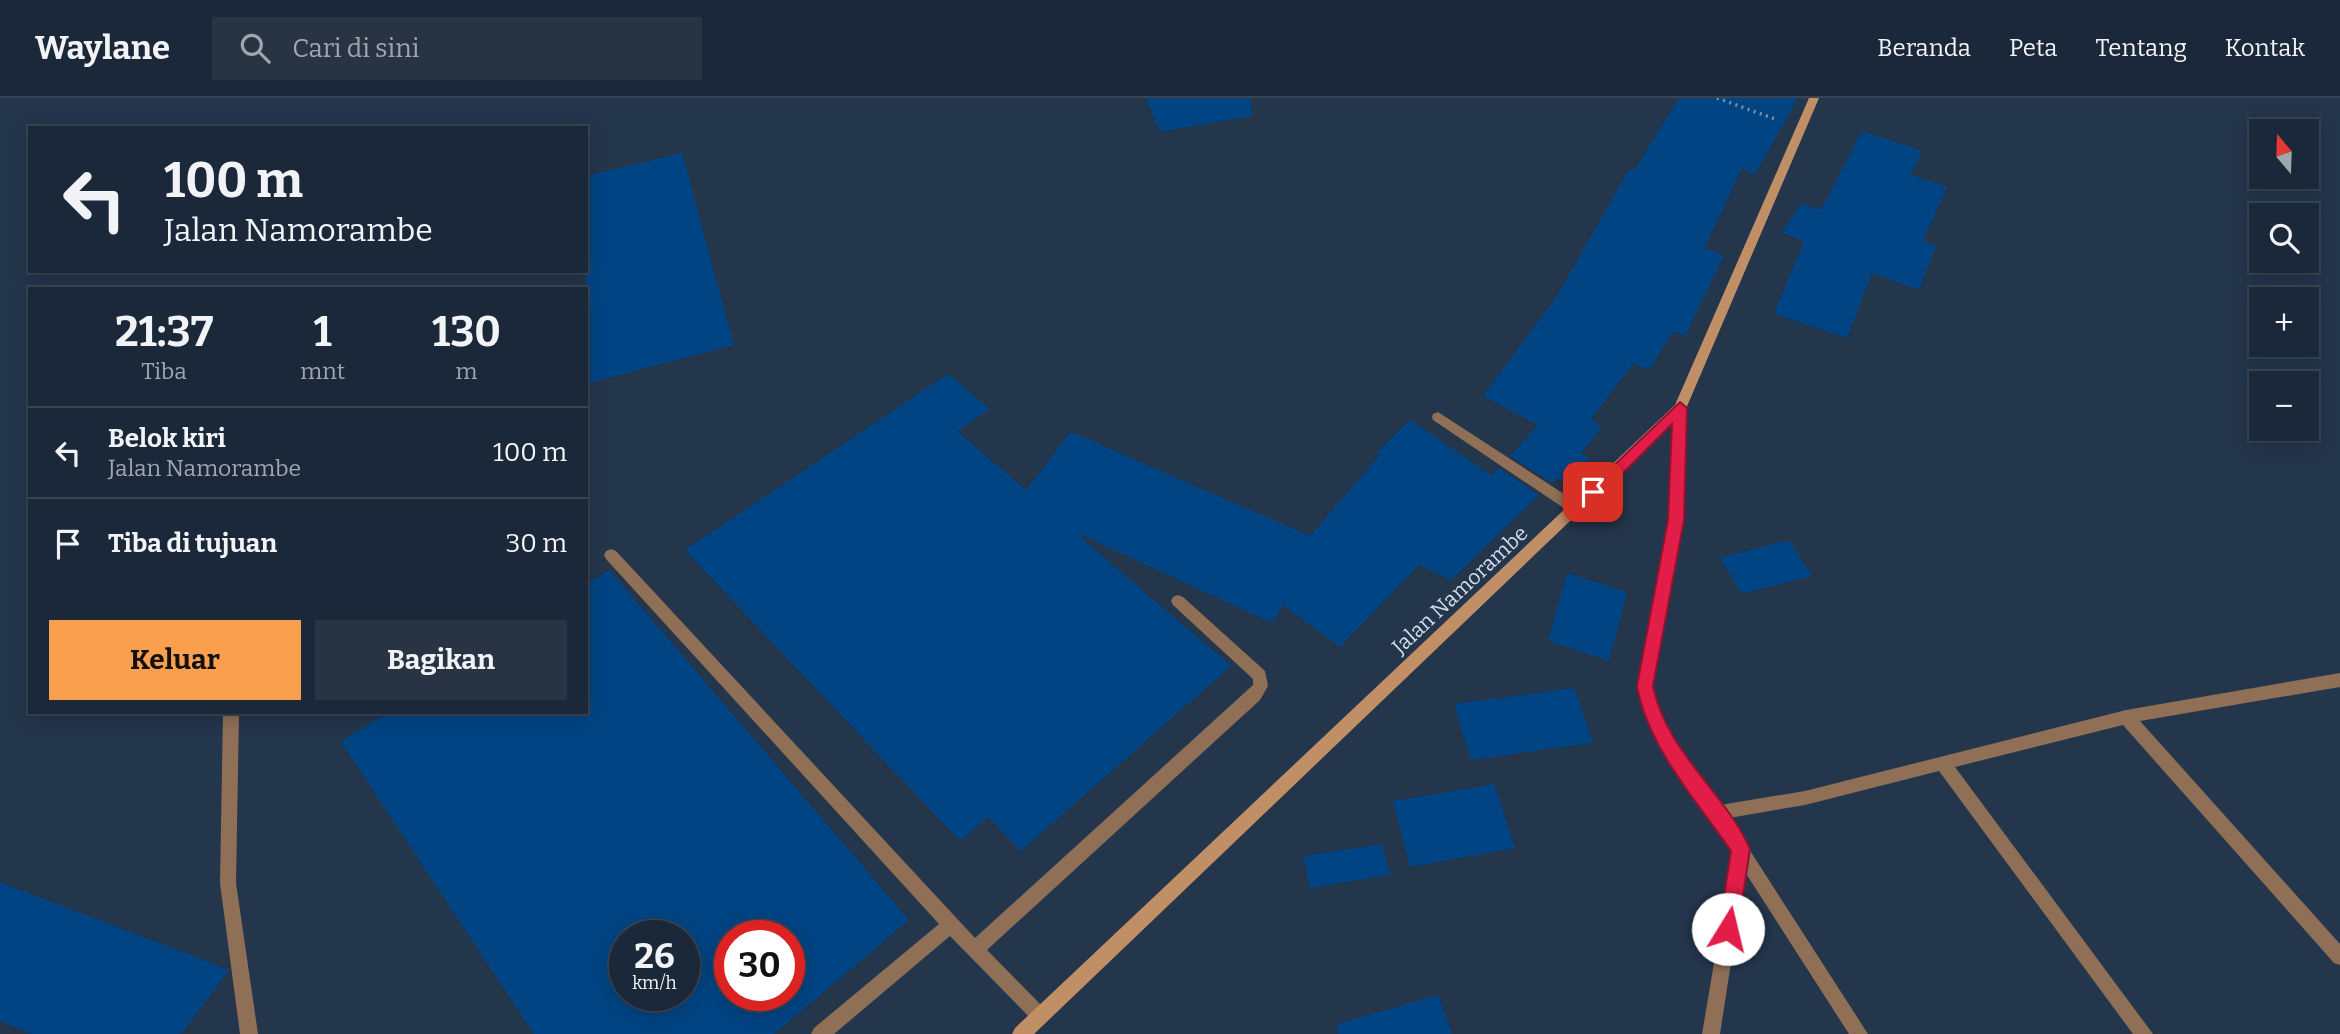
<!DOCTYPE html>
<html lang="id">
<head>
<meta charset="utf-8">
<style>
  :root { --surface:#1b2839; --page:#283444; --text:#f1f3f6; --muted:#a0a6ae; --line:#394453; --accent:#fa9f4e }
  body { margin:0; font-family:Bitter,serif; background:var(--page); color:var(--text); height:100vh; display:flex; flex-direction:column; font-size:26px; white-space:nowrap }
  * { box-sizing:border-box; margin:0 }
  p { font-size:23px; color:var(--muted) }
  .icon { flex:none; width:38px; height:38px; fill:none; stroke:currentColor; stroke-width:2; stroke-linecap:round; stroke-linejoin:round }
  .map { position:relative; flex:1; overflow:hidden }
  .side { position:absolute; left:28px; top:189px; width:560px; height:427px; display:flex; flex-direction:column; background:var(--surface); border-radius:0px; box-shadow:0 4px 18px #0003,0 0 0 2px var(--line) }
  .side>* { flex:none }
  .guide { position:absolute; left:28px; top:28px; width:560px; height:147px; border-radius:0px; box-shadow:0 4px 18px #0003,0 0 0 2px var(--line); background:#1b2839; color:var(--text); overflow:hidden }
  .needle { width:46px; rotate:341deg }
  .controls { position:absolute; left:2249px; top:21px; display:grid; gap:14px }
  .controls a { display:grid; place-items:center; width:70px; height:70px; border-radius:0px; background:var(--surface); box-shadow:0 4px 18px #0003,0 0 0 2px var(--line); font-size:35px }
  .speed { position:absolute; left:609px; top:822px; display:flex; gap:14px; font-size:35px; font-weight:700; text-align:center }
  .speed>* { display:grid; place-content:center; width:91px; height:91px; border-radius:50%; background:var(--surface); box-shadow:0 4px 18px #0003,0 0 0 2px var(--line); line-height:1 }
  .speed small { font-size:18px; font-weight:400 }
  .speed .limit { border:10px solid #d22; background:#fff; color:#111 }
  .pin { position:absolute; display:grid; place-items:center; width:60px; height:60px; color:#fff; margin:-30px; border-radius:14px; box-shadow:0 4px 10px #0006 }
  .me { position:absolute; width:77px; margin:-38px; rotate:9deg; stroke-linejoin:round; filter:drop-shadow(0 0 5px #0008) }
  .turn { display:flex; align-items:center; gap:24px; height:147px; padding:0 21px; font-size:32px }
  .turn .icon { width:91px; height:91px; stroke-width:2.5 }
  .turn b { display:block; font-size:49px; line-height:60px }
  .eta { display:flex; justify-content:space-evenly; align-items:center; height:119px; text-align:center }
  .eta b { font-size:42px; font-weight:700; line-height:49px }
  .action { display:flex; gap:14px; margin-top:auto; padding:14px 21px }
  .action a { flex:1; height:80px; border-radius:0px; background:var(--accent); color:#111; font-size:28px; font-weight:700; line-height:80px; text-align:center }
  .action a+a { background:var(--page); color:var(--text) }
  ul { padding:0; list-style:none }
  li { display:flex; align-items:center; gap:21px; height:91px; padding:0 21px; border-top:2px solid var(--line) }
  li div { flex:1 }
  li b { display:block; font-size:26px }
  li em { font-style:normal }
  header { display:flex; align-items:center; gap:42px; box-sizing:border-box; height:98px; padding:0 35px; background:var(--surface); border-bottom:2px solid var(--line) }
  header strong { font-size:33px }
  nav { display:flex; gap:38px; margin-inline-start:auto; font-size:24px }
  .search { width:490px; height:63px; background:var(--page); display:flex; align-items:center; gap:18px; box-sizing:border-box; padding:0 24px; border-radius:0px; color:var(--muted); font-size:26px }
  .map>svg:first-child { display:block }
  .building { fill:#004483; fill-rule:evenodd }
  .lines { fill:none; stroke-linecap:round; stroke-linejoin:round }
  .path { stroke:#8391a3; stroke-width:3.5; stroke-dasharray:2 4.5; stroke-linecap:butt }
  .lane { fill:#8f6f56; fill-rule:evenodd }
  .street { fill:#8f6f56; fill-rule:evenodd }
  .secondary { fill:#c18f66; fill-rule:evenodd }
  .route { fill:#e11d48; stroke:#92132f; stroke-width:2 }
  .labels { text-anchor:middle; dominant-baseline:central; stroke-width:5; stroke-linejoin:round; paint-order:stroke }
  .street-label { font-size:21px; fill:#d2ddeb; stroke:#24364c }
</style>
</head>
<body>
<header>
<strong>Waylane</strong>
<div class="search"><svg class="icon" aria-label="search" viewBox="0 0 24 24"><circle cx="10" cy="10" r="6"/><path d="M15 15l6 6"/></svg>Cari di sini</div>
<nav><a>Beranda</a><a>Peta</a><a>Tentang</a><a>Kontak</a></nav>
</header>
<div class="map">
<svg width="2340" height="936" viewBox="0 0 2340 936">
  <rect width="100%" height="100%" fill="#24364c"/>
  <!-- building -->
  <path class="building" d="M1146,0H1251L1252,18L1160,34Z
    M1679,0H1798L1755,76L1742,71L1704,150L1724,157L1685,238L1673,233L1649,272L1633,265L1591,322L1602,328L1581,355L1589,360L1566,386L1557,380L1552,385L1510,358L1538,327L1483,298L1557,198L1629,71L1634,73Z
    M1862,33L1922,53L1911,77L1947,89L1923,143L1936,148L1919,192L1872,175L1847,240L1774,216L1804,143L1782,135L1801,105L1821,112Z
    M682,55L734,247L586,286V78Z
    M948,276L990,311L957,333L1026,392L1071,334L1310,438L1380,357L1376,355L1410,322L1492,378L1499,370L1539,397L1451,482L1419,467L1340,549L1283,507L1272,525L1082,437L1080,439L1231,568L1021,753L988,719L960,743L685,452Z
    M1789,442L1812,478L1742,496L1720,460Z
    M609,472L909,822L774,936H534L341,644L388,614H586V486ZM625,838H684V898H625ZM730,838H789V898H730Z
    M1567,475L1627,494L1609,563L1548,543Z
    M1574,590L1593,645L1471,662L1454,606Z
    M1494,686L1515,750L1410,769L1393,703Z
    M1382,746L1390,777L1310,790L1303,758Z
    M0,784L229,872L181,936H32L0,923Z
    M1438,897L1452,936H1338L1337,926Z"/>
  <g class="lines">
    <!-- path -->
    <path class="path" d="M1717,0L1775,21"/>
    <!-- lane -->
    <path class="lane" d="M1438,314L1581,407L1583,411L1581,415H1571L1433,322L1432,319L1433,316Z
      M611,451L616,453L975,840L1253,587V581L1173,507L1171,503L1173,499L1178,497L1183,499L1265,573L1268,588L1260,602L987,852L1046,912L1049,918L1046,924L1040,927L1034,924L950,838L834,936H811L814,930L939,826L606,461L604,457L606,453Z
      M223,614H239L236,785L258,936H240L220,785Z"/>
    <!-- street -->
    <path class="street" d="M1680,305L1686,310L1683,422L1652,588C1664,634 1692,670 1720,707L1805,693L2126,612L2340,575V589L2140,623L2340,846V867L2334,865L2123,627L1955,669L2153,936H2133L1939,673L1805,707L1729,720L1868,936H1849L1745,774L1720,936H1702L1733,753L1659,644L1648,623L1638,588L1669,422L1674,310Z"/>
    <!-- secondary -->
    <path class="secondary" d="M1809,0H1819L1685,313L1034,936H1012L1015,930L1675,307Z"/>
  </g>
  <!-- route -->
  <path class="route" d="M1680,304L1687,310L1684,422L1653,588C1666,654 1725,694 1750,751L1738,831L1735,837L1728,840L1721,837L1719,831L1731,753C1697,703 1648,650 1637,588L1668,422L1672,326L1599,399L1593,401L1586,394Z"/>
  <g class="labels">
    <!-- street labels -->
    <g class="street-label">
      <text transform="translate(1460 492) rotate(-43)">Jalan Namorambe</text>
    </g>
  </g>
</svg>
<div class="controls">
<a><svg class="needle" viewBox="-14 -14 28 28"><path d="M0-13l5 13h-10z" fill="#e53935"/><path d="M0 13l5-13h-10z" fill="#a0a6ae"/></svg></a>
<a><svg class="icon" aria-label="search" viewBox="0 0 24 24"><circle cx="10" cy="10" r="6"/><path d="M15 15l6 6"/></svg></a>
<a>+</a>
<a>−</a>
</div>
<div class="speed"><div>26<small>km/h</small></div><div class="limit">30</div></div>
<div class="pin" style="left:1593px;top:394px;background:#d93025"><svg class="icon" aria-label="arrive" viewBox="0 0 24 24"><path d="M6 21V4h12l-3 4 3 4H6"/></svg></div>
<svg class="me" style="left:1728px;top:831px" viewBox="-20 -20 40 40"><circle r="19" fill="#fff"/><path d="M0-13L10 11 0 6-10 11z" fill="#e11d48"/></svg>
<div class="guide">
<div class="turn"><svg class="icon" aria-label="left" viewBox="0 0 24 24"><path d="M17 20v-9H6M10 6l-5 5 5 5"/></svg><div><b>100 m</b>Jalan Namorambe</div></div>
</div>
<section class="side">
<div class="eta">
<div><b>21:37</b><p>Tiba</p></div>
<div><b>1</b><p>mnt</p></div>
<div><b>130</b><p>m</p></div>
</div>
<ul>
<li><svg class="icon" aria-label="left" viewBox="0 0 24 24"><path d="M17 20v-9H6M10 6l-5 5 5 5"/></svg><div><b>Belok kiri</b><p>Jalan Namorambe</p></div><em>100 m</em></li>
<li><svg class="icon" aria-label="arrive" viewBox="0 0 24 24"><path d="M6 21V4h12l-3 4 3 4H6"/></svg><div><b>Tiba di tujuan</b></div><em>30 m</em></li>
</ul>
<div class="action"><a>Keluar</a><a>Bagikan</a></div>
</section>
</div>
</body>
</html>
